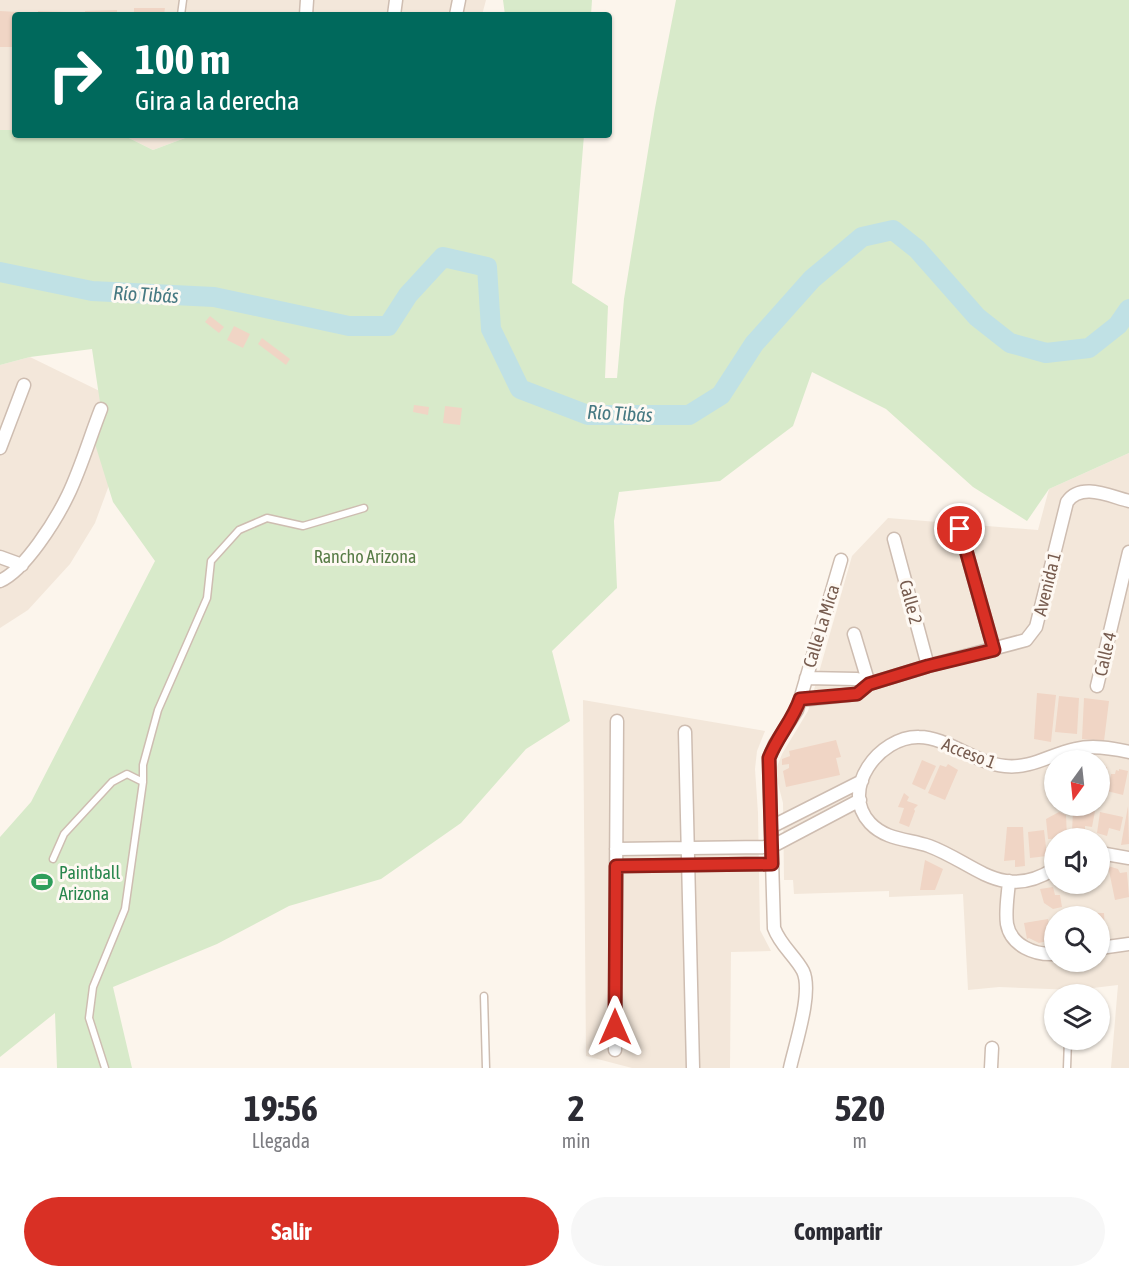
<!DOCTYPE html>
<html lang="es">
<head>
<meta charset="utf-8">
<style>
  :root { --surface:#fff; --page:#f7f7f7; --text:#2b2b33; --muted:#7c7c81; --accent:#d93025 }
  body { margin:0; font-family:"Asap Condensed",sans-serif; background:var(--page); color:var(--text); height:100vh; display:flex; flex-direction:column; font-size:22px; white-space:nowrap }
  * { box-sizing:border-box; margin:0 }
  p { font-size:20px; color:var(--muted) }
  .icon { flex:none; width:33px; height:33px; fill:none; stroke:currentColor; stroke-width:2; stroke-linecap:round; stroke-linejoin:round }
  .map { position:relative; height:1068px; overflow:hidden }
  .side { display:flex; flex-direction:column; background:var(--surface); flex:1 }
  .side>* { flex:none }
  .hud { position:absolute; left:12px; top:12px; width:600px; height:126px; border-radius:6px; box-shadow:0 2px 4px #0004; background:#00695c; color:#fff; overflow:hidden }
  .needle { width:39px; rotate:195deg }
  .fabs { position:absolute; left:1044px; top:750px; display:grid; gap:12px }
  .fabs a { display:grid; place-items:center; width:66px; height:66px; border-radius:50%; background:var(--surface); box-shadow:0 2px 4px #0004; font-size:30px }
  .pin { position:absolute; display:grid; place-items:center; width:51px; height:51px; color:#fff; margin:-26px; border:3px solid #fff; border-radius:50%; box-shadow:0 2px 6px #0007 }
  .me { position:absolute; width:66px; margin:-33px; rotate:0deg; stroke-linejoin:round; filter:drop-shadow(0 0 4px #0008) }
  .turn { display:flex; align-items:center; gap:21px; height:126px; padding:0 24px; font-size:27px }
  .turn .icon { width:78px; height:78px; stroke-width:2.5 }
  .turn b { display:block; font-size:42px; line-height:51px }
  .eta { display:flex; justify-content:space-evenly; align-items:center; height:102px; text-align:center }
  .eta b { font-size:36px; font-weight:700; line-height:42px }
  .primary-button { display:flex; gap:12px; margin-top:auto; padding:12px 24px }
  .primary-button a { flex:1; height:69px; border-radius:36px; background:var(--accent); color:#fff; font-size:24px; font-weight:700; line-height:69px; text-align:center }
  .primary-button a+a { background:var(--page); color:var(--text) }
  .map>svg:first-child { display:block }
  .residential { fill:#f3e7da; fill-rule:evenodd }
  .green { fill:#d8eaca }
  .lines { fill:none; stroke-linecap:round; stroke-linejoin:round }
  .river { stroke:#c0e1e5; stroke-width:20 }
  .building { fill:#f0d5c5 }
  .service-casing { stroke:#cebdb1; stroke-width:9 }
  .minor-casing { stroke:#cebdb1; stroke-width:15 }
  .service { stroke:#fff; stroke-width:6 }
  .minor { stroke:#fff; stroke-width:12 }
  .route-casing { stroke:#8d1f18; stroke-width:15 }
  .route { stroke:#d93025; stroke-width:10 }
  .labels { text-anchor:middle; dominant-baseline:central; stroke-width:6; stroke-linejoin:round; paint-order:stroke }
  .park-label { font-size:18px; fill:#587c47; stroke:#fef9f3 }
  .street-label { font-size:18px; fill:#775c4f; stroke:#fef9f3 }
  .leisure-label { font-size:18px; fill:#27864d; stroke:#fef9f3; text-anchor:start }
  .water-label { font-size:20px; font-style:italic; fill:#467982; stroke:#fef9f3 }
</style>
</head>
<body>
<div class="map">
<svg width="1129" height="1068" viewBox="0 0 1129 1068">
  <rect width="100%" height="100%" fill="#fcf5ec"/>
  <!-- residential -->
  <path class="residential" d="M0,0H486L482,15H15V130H0Z
    M123,135H193L153,150Z
    M30,357L122,402L115,469L95,523L70,564L28,610L0,628V365Z
    M1129,453V1068H1111L1118,985L1076,990L999,987L968,990L963,894L889,897V891L794,894L793,880H784L783,803L775,772L782,754L808,711L852,556L888,518L1038,530L1049,489ZM1054,760H1100V806H1054ZM1054,838H1100V884H1054ZM1054,916H1100V962H1054Z
    M583,700L765,731L757,751L755,769L758,813L760,930L771,951L731,952L730,1068H632L586,1056Z"/>
  <!-- green -->
  <path class="green" d="M503,0H592L591,15H505Z
    M676,0H1129V453L1049,489L1027,521L973,487L886,409L812,372L793,426L720,481L619,492L614,521L617,588L552,651L570,721L526,749L461,823L381,879L289,906L217,944L113,987L132,1068H57L55,1013L0,1057V837L31,802L155,561L113,502L91,431L101,409L92,349L30,357L0,365V130H15V135H123L153,150L193,135H584L572,283L608,306L605,378H617L624,299L655,108Z"/>
  <g class="lines">
    <!-- river -->
    <path class="river" d="M0,272L92,291L214,297L349,326H388L408,295L443,257L487,267L491,329L520,389L588,415H689L721,395L754,344L812,279L862,237L893,230L917,249L977,317L1010,343L1046,353L1089,348L1118,325L1129,309"/>
  </g>
  <!-- building -->
  <path class="building" d="M134,8H165L164,15H134Z
    M117,10V15H85V11Z
    M0,11L17,12V15H15V47H0Z
    M38,11L66,12V15H38Z
    M210,316L224,327L219,333L205,322Z
    M234,326L250,334L243,348L227,340Z
    M262,338L290,359L286,365L258,344Z
    M414,405L429,407L428,415L413,412Z
    M445,406L462,408L460,425L443,423Z
    M1037,693L1056,695L1051,742L1034,739Z
    M1059,696L1079,698L1077,734L1055,732Z
    M1084,698L1109,701L1104,741L1082,739Z
    M836,740L841,757L836,758L840,775L786,787L783,771L789,768V764L782,765V759L790,756L789,751Z
    M922,760L936,766L925,790L912,784Z
    M948,764L958,770L945,800L928,793L940,765L946,767Z
    M1100,766L1107,767L1103,795H1100Z
    M1119,769L1128,771L1123,795L1107,791L1111,774H1115L1116,770L1119,771Z
    M904,793L909,797L907,801L918,805L914,809L915,811L909,827L899,823L904,808L898,807Z
    M1128,806L1129,844L1121,845Z
    M1073,810L1095,811L1092,827L1085,826V832L1082,831V834L1072,832Z
    M1059,812L1066,815L1067,838L1048,839L1046,819Z
    M1100,812L1123,817L1120,831L1109,828L1107,836L1097,833Z
    M1007,827H1023L1025,866L1015,867V860L1004,861Z
    M1044,830L1047,856L1030,858L1028,832Z
    M925,860L943,869L935,890H920Z
    M1108,866L1118,869L1120,873L1127,872L1129,897L1115,900Z
    M1053,887L1055,895H1060L1062,907L1053,909L1044,903L1040,889Z
    M1085,913H1104L1105,932H1100V916H1085Z
    M1048,919L1052,942L1048,943L1047,941L1039,943L1029,938L1027,939L1024,923Z"/>
  <g class="lines">
    <defs>
      <path id="service" d="M181,15L183,0
        M53,859L64,834L112,782L127,774L143,782
        M484,996L486,1068
        M105,1068L89,1018L93,987L125,909L143,782V765L158,710L207,598L211,561L239,530L267,518L303,526L364,508
        M1067,1068L1068,1040"/>
      <path id="minor" d="M306,15L307,0
        M394,15L396,0
        M456,15L459,0
        M0,448L24,385
        M960,529L994,650
        M894,539L928,666
        M0,557L22,565
        M0,581C25,570 56,520 68,495C81,468 90,437 101,409
        M854,634L869,684
        M806,678L857,679L869,684
        M1097,686L1129,552
        M800,700L857,694L869,684L928,666L1026,640L1036,627L1067,502C1081,482 1109,496 1129,501
        M685,732L693,1068
        M771,827L862,781
        M616,849L771,847L860,800
        M1100,853L1129,858
        M616,866L772,864
        M1054,869C1002,902 975,863 929,846C908,839 886,840 870,823C839,790 879,736 919,737C947,737 974,763 1005,766C1031,769 1051,754 1075,749C1093,745 1111,748 1129,752
        M1009,881C1008,895 1005,910 1007,924C1011,946 1035,955 1054,954
        M1100,948L1129,944
        M615,1050L617,721
        M790,1068C795,1045 813,992 803,971C795,956 780,945 774,928L769,758L775,744L797,710L841,560
        M991,1068L992,1048"/>
    </defs>
    <!-- service casing -->
    <use href="#service" class="service-casing"/>
    <!-- minor casing -->
    <use href="#minor" class="minor-casing"/>
    <!-- service -->
    <use href="#service" class="service"/>
    <!-- minor -->
    <use href="#minor" class="minor"/>
  </g>
  <g class="lines">
    <defs>
      <path id="route" d="M615,1027L616,866L772,864L769,758C777,737 793,720 800,699L857,694L869,684L928,666L994,650L960,529"/>
    </defs>
    <!-- route casing -->
    <use href="#route" class="route-casing"/>
    <!-- route -->
    <use href="#route" class="route"/>
  </g>
  <!-- icons -->
  <defs>
    <symbol id="stadium-bare" viewBox="-9 -9 18 18"><path d="M0-5a6.5 5 0 1 0 0 10a6.5 5 0 1 0 0-10ZM-3.5-1.8h7v3.6h-7Z" fill="#2e9e5b" stroke="#fef9f3" stroke-width="2.5" paint-order="stroke"/></symbol>
  </defs>
  <g fill-rule="evenodd">
    <use href="#stadium-bare" x="27" y="867" width="30" height="30"/>
  </g>
  <g class="labels">
    <!-- park labels -->
    <g class="park-label">
      <text x="365" y="556">Rancho Arizona</text>
    </g>
    <!-- street labels -->
    <g class="street-label">
      <text transform="translate(1047 584) rotate(-76)">Avenida 1</text>
      <text transform="translate(911 602) rotate(75)">Calle 2</text>
      <text transform="translate(821 626) rotate(-73)">Calle La Mica</text>
      <text transform="translate(1105 654) rotate(-77)">Calle 4</text>
      <text transform="translate(969 753) rotate(21)">Acceso 1</text>
    </g>
    <!-- leisure labels -->
    <g class="leisure-label">
      <text x="59" y="872">Paintball<tspan x="59" dy="21">Arizona</tspan></text>
    </g>
    <!-- water labels -->
    <g class="water-label">
      <text transform="translate(146 294) rotate(3)">Río Tibás</text>
      <text transform="translate(620 413) rotate(3)">Río Tibás</text>
    </g>
  </g>
</svg>
<div class="fabs">
<a><svg class="needle" viewBox="-14 -14 28 28"><path d="M0-13l5 13h-10z" fill="#e53935"/><path d="M0 13l5-13h-10z" fill="#7c7c81"/></svg></a>
<a><svg class="icon" aria-label="sound" viewBox="0 0 24 24"><path d="M4 9h4l5-4v14l-5-4H4zM17 9q2 3 0 6"/></svg></a>
<a><svg class="icon" aria-label="search" viewBox="0 0 24 24"><circle cx="10" cy="10" r="6"/><path d="M15 15l6 6"/></svg></a>
<a><svg class="icon" aria-label="layers" viewBox="0 0 24 24"><path d="M12 4l9 5-9 5-9-5zM3 14l9 5 9-5"/></svg></a>
</div>
<div class="pin" style="left:960px;top:529px;background:#d93025"><svg class="icon" aria-label="arrive" viewBox="0 0 24 24"><path d="M6 21V4h12l-3 4 3 4H6"/></svg></div>
<svg class="me" style="left:615px;top:1027px" viewBox="-20 -20 40 40"><path d="M0-17L14 15 0 8-14 15z" fill="#d93025" stroke="#fff" stroke-width="4"/></svg>
<div class="hud">
<div class="turn"><svg class="icon" aria-label="right" viewBox="0 0 24 24"><path d="M7 20v-9h11M14 6l5 5-5 5"/></svg><div><b>100 m</b>Gira a la derecha</div></div>
</div>
</div>
<section class="side">
<div class="eta">
<div><b>19:56</b><p>Llegada</p></div>
<div><b>2</b><p>min</p></div>
<div><b>520</b><p>m</p></div>
</div>
<div class="primary-button"><a>Salir</a><a>Compartir</a></div>
</section>
</body>
</html>
